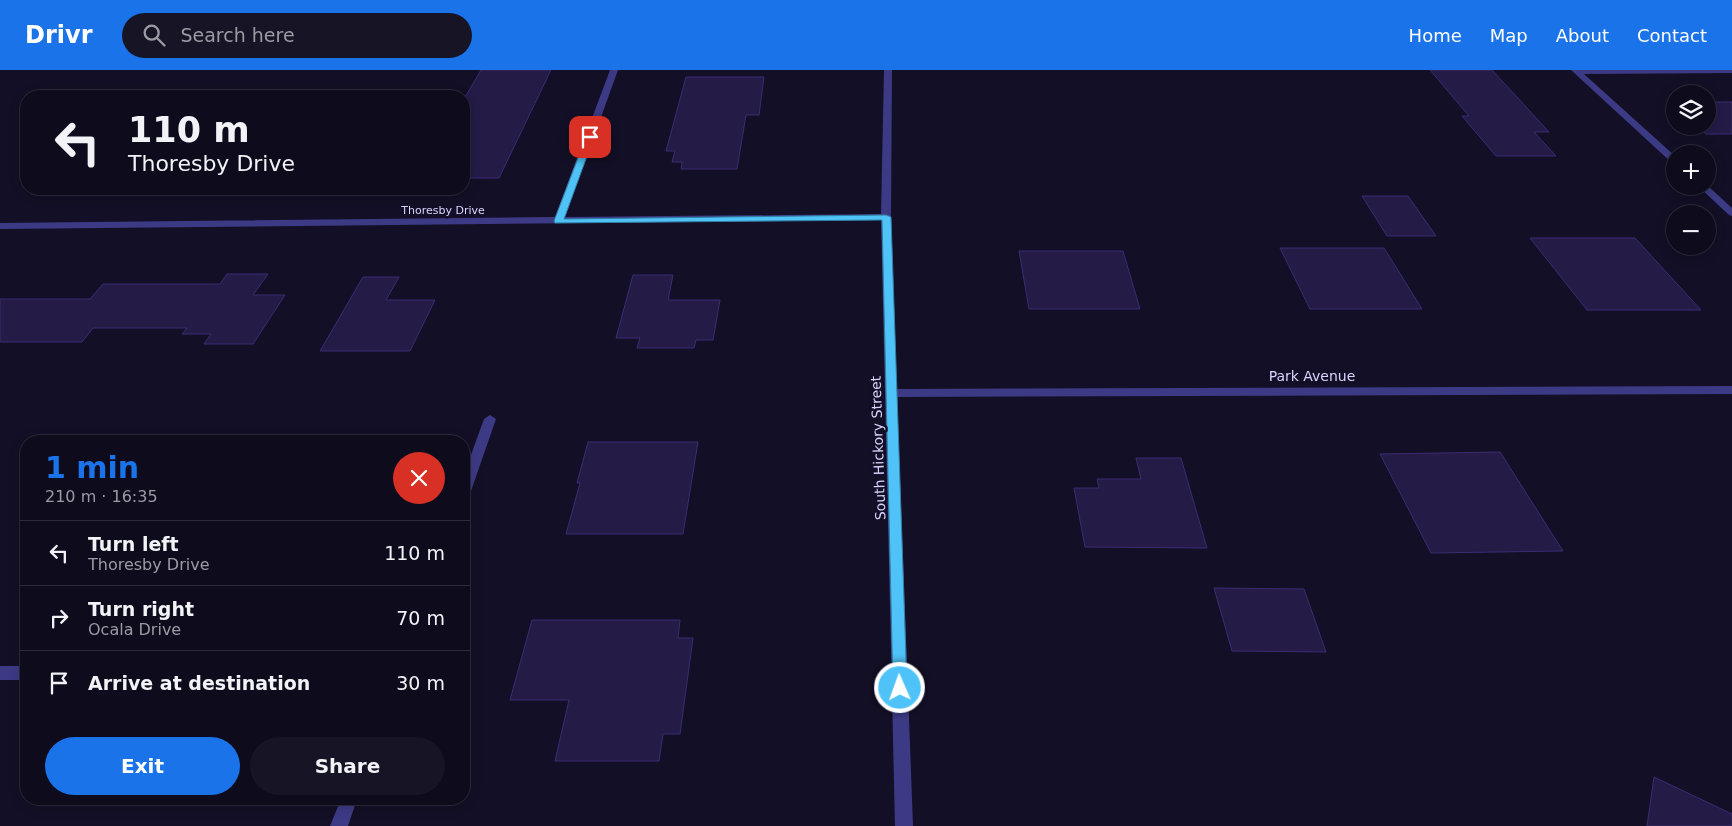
<!DOCTYPE html>
<html lang="en">
<head>
<meta charset="utf-8">
<style>
  :root { --surface:#0e0b1c; --page:#171425; --text:#f1f3f6; --muted:#9b9ba3; --line:#2e2b3b; --accent:#1a73e8 }
  body { margin:0; font-family:"DejaVu Sans",sans-serif; background:var(--page); color:var(--text); height:100vh; display:flex; flex-direction:column; font-size:19px; white-space:nowrap }
  * { box-sizing:border-box; margin:0 }
  p { font-size:16px; color:var(--muted) }
  .icon { flex:none; width:28px; height:28px; fill:none; stroke:currentColor; stroke-width:2; stroke-linecap:round; stroke-linejoin:round }
  .map { position:relative; flex:1; overflow:hidden }
  .panel { position:absolute; left:20px; top:365px; width:450px; height:370px; display:flex; flex-direction:column; background:var(--surface); border-radius:20px; box-shadow:0 2px 12px #0003,0 0 0 1px var(--line) }
  .panel>* { flex:none }
  .banner { position:absolute; left:20px; top:20px; width:450px; height:105px; border-radius:20px; box-shadow:0 2px 12px #0003,0 0 0 1px var(--line); background:#0e0b1c; color:var(--text); overflow:hidden }
  .controls { position:absolute; left:1666px; top:15px; display:grid; gap:10px }
  .controls a { display:grid; place-items:center; width:50px; height:50px; border-radius:50%; background:var(--surface); box-shadow:0 2px 12px #0003,0 0 0 1px var(--line); font-size:25px }
  .pin { position:absolute; display:grid; place-items:center; width:42px; height:42px; color:#fff; margin:-21px; border-radius:10px; box-shadow:0 2px 8px #0006 }
  .me { position:absolute; width:55px; margin:-28px; rotate:358deg; stroke-linejoin:round; filter:drop-shadow(0 0 4px #0008) }
  .turn { display:flex; align-items:center; gap:18px; height:105px; padding:0 25px; font-size:22px }
  .turn .icon { width:65px; height:65px; stroke-width:2.5 }
  .turn b { display:block; font-size:35px; line-height:42px }
  .round { display:grid; place-items:center; flex:none; width:52px; height:52px; border-radius:26px; background:var(--page) }
  .summary { display:flex; align-items:center; justify-content:space-between; height:85px; padding:0 25px }
  h1 { font-size:30px; font-weight:600; line-height:38px; color:var(--accent) }
  .primary-button { display:flex; gap:10px; margin-top:auto; padding:10px 25px }
  .primary-button a { flex:1; height:58px; border-radius:30px; background:var(--accent); color:#fff; font-size:20px; font-weight:600; line-height:58px; text-align:center }
  .primary-button a+a { background:var(--page); color:var(--text) }
  ul { padding:0; list-style:none }
  li { display:flex; align-items:center; gap:15px; height:65px; padding:0 25px; border-top:1px solid var(--line) }
  li div { flex:1 }
  li b { display:block; font-size:19px }
  li em { font-style:normal }
  header { display:flex; align-items:center; gap:30px; box-sizing:border-box; height:70px; padding:0 25px; background:var(--accent); color:#fff }
  header strong { font-size:24px }
  nav { display:flex; gap:28px; margin-inline-start:auto; font-size:18px }
  .search { width:350px; height:45px; background:var(--page); display:flex; align-items:center; gap:12px; box-sizing:border-box; padding:0 18px; border-radius:28px; color:var(--muted); font-size:19px }
  .map>svg:first-child { display:block }
  .building { fill:#241b47; stroke:#3b2d73 }
  .lines { fill:none; stroke-linecap:round; stroke-linejoin:round }
  .minor { fill:#3d3a85; fill-rule:evenodd }
  .route { fill:#4fc3f7; stroke:#337fa1 }
  .labels { text-anchor:middle; dominant-baseline:central; stroke-width:5; stroke-linejoin:round; paint-order:stroke }
  .far-street-label { font-size:11px; fill:#d9d4ff; stroke:#130f26 }
  .street-label { font-size:14px; fill:#d9d4ff; stroke:#130f26 }
</style>
</head>
<body>
<header>
<strong>Drivr</strong>
<div class="search"><svg class="icon" aria-label="search" viewBox="0 0 24 24"><circle cx="10" cy="10" r="6"/><path d="M15 15l6 6"/></svg>Search here</div>
<nav><a>Home</a><a>Map</a><a>About</a><a>Contact</a></nav>
</header>
<div class="map">
<svg width="1732" height="756" viewBox="0 0 1732 756">
  <rect width="100%" height="100%" fill="#130f26"/>
  <!-- building -->
  <path class="building" d="M481,0H551L499,108H464V29Z
    M1430,0H1492L1549,62H1534L1556,86H1496L1462,46H1469Z
    M686,7H764L759,45H746L737,99H681L682,92H672L675,81H666Z
    M1708,32H1732V64H1706L1697,56H1708Z
    M1362,126H1408L1436,166H1387Z
    M1530,168H1635L1701,240H1587Z
    M1280,178H1384L1422,239H1310Z
    M1019,181H1123L1140,239H1029Z
    M227,204H268L253,225H285L253,274H204L211,264H182L187,258H93L82,272H0V229H90L103,214H220Z
    M633,205H673L668,230H720L713,270H696L694,278H637L640,268H616Z
    M363,207H399L386,230H435L410,281H320Z
    M588,372H698L683,464H566L580,413H577Z
    M1500,382L1563,481L1431,483L1380,384Z
    M1136,388H1181L1207,478L1085,477L1074,418H1099L1097,409H1141Z
    M1214,518L1304,519L1326,582L1232,581Z
    M532,550H680L678,568H693L680,664H663L659,691H555L569,630H510Z
    M1654,707L1732,744V756H1647Z"/>
  <g class="lines">
    <!-- minor -->
    <path class="minor" d="M610,0H618L565,147L881,144L884,0H892L891,147L897,319L1732,316V324L897,327L913,756H895L881,150L0,159V153L555,147Z
      M1571,0H1732V3L1584,4L1675,86V94L1672,93Z
      M1698,116H1708L1732,138V146L1729,145Z
      M490,345L496,349L471,421L469,425L464,426V404L484,349Z
      M0,596H26V610H0Z
      M341,729H357L348,756H330Z"/>
  </g>
  <!-- route -->
  <path class="route" d="M590,65L594,67L564,149L886,145L891,147L907,618L905,623L900,624L895,623L893,618L882,150L555,153L554,151L586,67Z"/>
  <g class="labels">
    <!-- far-street labels -->
    <g class="far-street-label">
      <text x="443" y="140">Thoresby Drive</text>
    </g>
    <!-- street labels -->
    <g class="street-label">
      <text x="1312" y="306">Park Avenue</text>
      <text transform="translate(878 378) rotate(-92)">South Hickory Street</text>
    </g>
  </g>
</svg>
<div class="controls">
<a><svg class="icon" aria-label="layers" viewBox="0 0 24 24"><path d="M12 4l9 5-9 5-9-5zM3 14l9 5 9-5"/></svg></a>
<a>+</a>
<a>−</a>
</div>
<div class="pin" style="left:590px;top:67px;background:#d93025"><svg class="icon" aria-label="arrive" viewBox="0 0 24 24"><path d="M6 21V4h12l-3 4 3 4H6"/></svg></div>
<svg class="me" style="left:900px;top:618px" viewBox="-20 -20 40 40"><circle r="17" fill="#4fc3f7" stroke="#fff" stroke-width="3"/><path d="M0-11L8 9 0 5-8 9z" fill="#fff"/></svg>
<div class="banner">
<div class="turn"><svg class="icon" aria-label="left" viewBox="0 0 24 24"><path d="M17 20v-9H6M10 6l-5 5 5 5"/></svg><div><b>110 m</b>Thoresby Drive</div></div>
</div>
<section class="panel">
<div class="summary"><div><h1>1 min</h1><p>210 m · 16:35</p></div><a class="round" style="background:#d93025;color:#fff"><svg class="icon" aria-label="close" viewBox="0 0 24 24"><path d="M6 6l12 12M18 6L6 18"/></svg></a></div>
<ul>
<li><svg class="icon" aria-label="left" viewBox="0 0 24 24"><path d="M17 20v-9H6M10 6l-5 5 5 5"/></svg><div><b>Turn left</b><p>Thoresby Drive</p></div><em>110 m</em></li>
<li><svg class="icon" aria-label="right" viewBox="0 0 24 24"><path d="M7 20v-9h11M14 6l5 5-5 5"/></svg><div><b>Turn right</b><p>Ocala Drive</p></div><em>70 m</em></li>
<li><svg class="icon" aria-label="arrive" viewBox="0 0 24 24"><path d="M6 21V4h12l-3 4 3 4H6"/></svg><div><b>Arrive at destination</b></div><em>30 m</em></li>
</ul>
<div class="primary-button"><a>Exit</a><a>Share</a></div>
</section>
</div>
</body>
</html>
